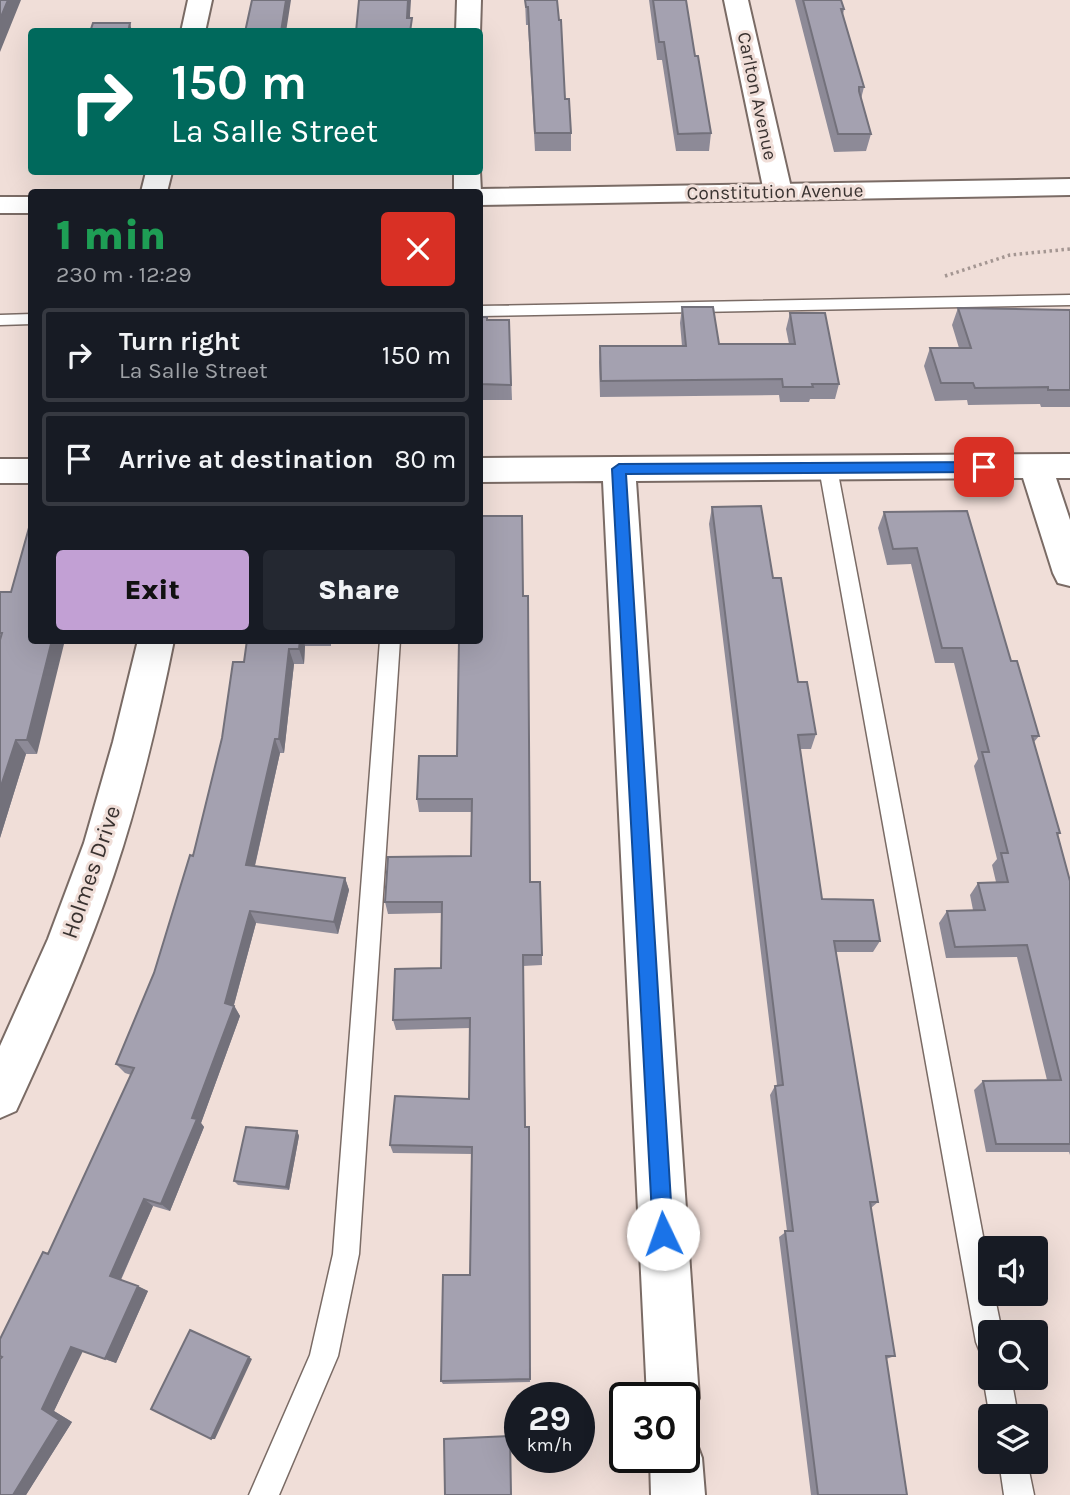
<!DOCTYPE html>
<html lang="en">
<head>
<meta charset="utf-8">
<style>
  :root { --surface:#171b24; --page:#242831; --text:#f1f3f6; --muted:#9ea1a6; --line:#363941; --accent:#c2a0d4 }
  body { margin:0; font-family:Karla,sans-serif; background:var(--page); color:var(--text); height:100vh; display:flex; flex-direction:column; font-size:26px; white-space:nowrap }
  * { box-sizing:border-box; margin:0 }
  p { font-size:23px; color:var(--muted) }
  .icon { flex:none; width:38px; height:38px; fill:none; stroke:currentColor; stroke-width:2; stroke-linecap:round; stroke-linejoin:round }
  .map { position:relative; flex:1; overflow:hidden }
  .details { position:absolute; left:28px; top:189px; width:455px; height:455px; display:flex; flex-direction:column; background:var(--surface); border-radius:7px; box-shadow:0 7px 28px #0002 }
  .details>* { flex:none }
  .banner { position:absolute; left:28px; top:28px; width:455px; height:147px; border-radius:7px; box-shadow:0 7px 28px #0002; background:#00695c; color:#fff; overflow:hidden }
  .fabs { position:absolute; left:978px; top:1236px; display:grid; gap:14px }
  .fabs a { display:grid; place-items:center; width:70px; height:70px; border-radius:7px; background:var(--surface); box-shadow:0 7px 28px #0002; font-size:35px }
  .speed { position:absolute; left:504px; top:1382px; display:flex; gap:14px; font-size:35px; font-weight:700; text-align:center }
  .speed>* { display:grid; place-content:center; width:91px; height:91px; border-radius:50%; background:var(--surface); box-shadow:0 7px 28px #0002; line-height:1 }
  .speed small { font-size:18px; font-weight:400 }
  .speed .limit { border:4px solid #111; border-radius:10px; background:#fff; color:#111 }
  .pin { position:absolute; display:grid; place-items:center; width:60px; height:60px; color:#fff; margin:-30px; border-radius:14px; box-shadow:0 4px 10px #0006 }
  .me { position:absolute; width:77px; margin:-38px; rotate:357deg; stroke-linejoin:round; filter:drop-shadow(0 0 5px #0008) }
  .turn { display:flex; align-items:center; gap:24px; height:147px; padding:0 28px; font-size:32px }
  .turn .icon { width:91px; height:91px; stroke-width:2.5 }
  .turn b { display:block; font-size:49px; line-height:60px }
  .round { display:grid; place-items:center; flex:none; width:74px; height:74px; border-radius:7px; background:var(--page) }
  .overview { display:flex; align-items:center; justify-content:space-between; height:119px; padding:0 28px }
  h1 { font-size:42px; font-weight:800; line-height:52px; color:#1e9e55 }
  .primary-button { display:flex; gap:14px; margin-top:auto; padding:14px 28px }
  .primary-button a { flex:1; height:80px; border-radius:7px; background:var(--accent); color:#111; font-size:28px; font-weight:800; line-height:80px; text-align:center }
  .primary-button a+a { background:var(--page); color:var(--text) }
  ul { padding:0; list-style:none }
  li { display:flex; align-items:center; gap:21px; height:94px; margin:0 14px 10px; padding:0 14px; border:4px solid var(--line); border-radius:7px }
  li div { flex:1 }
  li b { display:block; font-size:26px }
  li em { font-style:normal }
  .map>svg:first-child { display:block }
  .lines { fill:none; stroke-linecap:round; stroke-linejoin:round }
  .service-casing { stroke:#7a6b65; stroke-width:3 }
  .minor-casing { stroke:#7a6b65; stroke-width:4 }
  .primary-casing { stroke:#7a6b65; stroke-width:4 }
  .path { stroke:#a49692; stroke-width:3.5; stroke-dasharray:2.5 3.5; stroke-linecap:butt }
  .service { fill:#fff; fill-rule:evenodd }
  .minor { fill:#fff; fill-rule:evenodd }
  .primary { fill:#fff; fill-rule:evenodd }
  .wall { fill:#8d8a97 }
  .shaded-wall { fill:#73717b }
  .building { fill:#a4a1b0; stroke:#73717b; stroke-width:2 }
  .route { fill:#1a73e8; stroke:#114b97; stroke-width:2 }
  .labels { text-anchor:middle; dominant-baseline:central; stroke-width:6; stroke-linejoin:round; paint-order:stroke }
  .far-street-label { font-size:19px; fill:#393230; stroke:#f0ded8 }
  .street-label { font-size:23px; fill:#393230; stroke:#f0ded8 }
</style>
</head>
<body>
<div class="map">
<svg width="1070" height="1495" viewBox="0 0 1070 1495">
  <rect width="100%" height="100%" fill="#f0ded8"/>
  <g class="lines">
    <defs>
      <path id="service" d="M1070,295V305L480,316V306Z
        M32,314V324L0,325V315Z
        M828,462L834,463L837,468L990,1273V1293H994L1002,1332H990V1356L980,1352L976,1342L819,468L822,463Z
        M380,640H400L359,1254L338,1356L279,1495H249L310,1355L333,1254Z
        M990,1366V1377H1011L1018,1416L990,1418L983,1377Z
        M999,1461H1027L1034,1495H1004Z"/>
      <path id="minor" d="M188,0H212L205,32H181Z
        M457,0H481L480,33L456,32Z
        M724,0H748L792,192L788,198L778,200L768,198L764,192Z
        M480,171L481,192L480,194L454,192V172Z
        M146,172H172L167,192H141Z
        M1070,454V478H1056L1070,520V586L1058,583L1053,573L1023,478L636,481L699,1398L691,1416L684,1419V1398H647L603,481L480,482V458Z
        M0,459H32V483H0Z
        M138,640H174C158,719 140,797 114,874C87,955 52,1033 16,1111L0,1118V1046L48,939L84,843L113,742Z
        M684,1435L695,1439L702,1458L705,1495H651L650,1458H684Z"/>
      <path id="primary" d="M1070,179V195L480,205V192H469L480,189Z
        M0,197H32V213H0Z"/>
    </defs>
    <!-- service casing -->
    <use href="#service" class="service-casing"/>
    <!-- minor casing -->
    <use href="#minor" class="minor-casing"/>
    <!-- primary casing -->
    <use href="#primary" class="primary-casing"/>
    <!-- path -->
    <path class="path" d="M945,276L1010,255L1070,249"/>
    <!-- service -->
    <use href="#service" class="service"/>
    <!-- minor -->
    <use href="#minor" class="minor"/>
    <!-- primary -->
    <use href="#primary" class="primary"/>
  </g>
  <!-- wall -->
  <path class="wall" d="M525,0L565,99L571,133V151H535L528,25H526Z
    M649,0H686L695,56L711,133L709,151H676L662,60H657Z
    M795,0H841L844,9L843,15L864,87L861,99L871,134L866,151L834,152Z
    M682,307L719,344H789L786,329L790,313L839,384L835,399H810L809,402H780L779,395L600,397L599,362L600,346H682L680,323Z
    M958,308L1070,310V407H1041L1040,404L968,405L967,400L935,401L924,366L930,348H959L952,325Z
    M480,317L487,320H509L512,400H480Z
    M712,507L798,682L816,734L811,749H800L822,899L880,941L873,952H836L878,1202L871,1208L895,1356L886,1359L907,1495H811L779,1237L787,1231L770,1095L775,1086L777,1085L709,524Z
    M967,511L1011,661L1039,736L1034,742L1060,833L1058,835L1070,881V1155L1069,1152H986L974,1090L983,1081L1047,1080L1017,957L946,958L939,923L947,911L973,910L970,895L978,883L996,882L992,865L997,859L974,766L978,759L954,663H935L911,564L887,565L878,528L884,512Z
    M0,592L37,754H26L0,838Z
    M247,640H331V646H305L304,664H294L284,753H280L255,866L345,878L349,890L338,934L256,923L234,1005L240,1016L201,1123L204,1127L170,1211L153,1206L121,1280L148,1291L116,1363L82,1351L54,1411L72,1422L26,1495H0L48,1254L131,1075L125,1073L116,1064L154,973L193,856L244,662Z
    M457,756L530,882L542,955V965L523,966L530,1382L443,1384L441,1381L470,1275L472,1154L393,1153L390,1145L469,1099L470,1028L396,1030L393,1020L441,968L442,913L388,914L385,902L471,856L472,812H419L417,799Z
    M297,1131L299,1136L289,1190L238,1185L234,1181Z"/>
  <!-- shaded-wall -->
  <path class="shaded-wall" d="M8,0H21L0,52V19Z
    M286,0H291L286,32H281Z
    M408,0H411L409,32L407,18Z
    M130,23L132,32H128Z
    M52,640H65L37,754L27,740Z
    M300,640H304L305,646L304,664L299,649Z
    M289,649L294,664L284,753L279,739Z
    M275,739L280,753L252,878L246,865Z
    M16,740L26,754L0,838V789Z
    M345,878L349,890L338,934L334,922Z
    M250,911L256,923L233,1008L234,1006L240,1016L201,1123L204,1127L170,1211L161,1204L192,1118Z
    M297,1131L299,1136L289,1190L286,1187Z
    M144,1199L153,1206L120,1281L110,1276Z
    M138,1286L148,1291L116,1363L105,1359Z
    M71,1347L83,1351L54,1411L72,1422L26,1495H13L42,1409Z
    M249,1357L252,1359L215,1439H211Z"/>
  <!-- building -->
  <path class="building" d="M0,0H8L0,19Z
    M252,0H286L281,32H245Z
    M359,0H408L407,18H412L410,32H356Z
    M525,0H557L559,20H561L565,99H569L571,133H535L528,7H526Z
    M653,0H686L695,56H698L711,133L678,134L664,42H659Z
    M803,0H841L844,9H841L864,87H859V91L871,134H838Z
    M93,23H130L128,32H90Z
    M682,307H713L719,344H795L790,313H825L839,384H812L813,387H783L782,379L601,381L600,346H686Z
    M958,308L1070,310V390H1048V387L975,388L973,383H941L930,348H971Z
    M480,317H487V320H509L511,385L480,384Z
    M761,506L773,578H781L798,682H807L816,734L798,735L822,899L873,900L880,941H834L878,1202H870L895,1356H886L907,1495H818L785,1231H793L775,1086L783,1085L712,507Z
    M967,511L1011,661H1017L1039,736H1032L1060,833H1057L1070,881V1144H996L983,1081L1061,1080L1027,945L955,947L947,911L985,910L978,883L1008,882L1001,853H1008L982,752H989L962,648H942L917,548L893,549L884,512Z
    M480,516H522L523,596H528L530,882H540L542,955H523L525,1127H529L530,1379L441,1381L443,1275H470L472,1147L390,1145L395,1096L469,1099L470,1018L393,1020L395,969L441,968L442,902H385L388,857L471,856L472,799H417L419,756H457L459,640H480Z
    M32,517V640H52L27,740H16L0,789V640L2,633H0V592H11Z
    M247,640H300L299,649H289L279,739H275L246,865L345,878L334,922L250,911L225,1003L234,1006L192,1118L197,1119L161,1204L144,1199L110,1276L138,1286L105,1359L71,1347L42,1409L59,1420L13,1495H0V1359L2,1357L0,1356V1339L43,1252L48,1254L134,1068L116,1064L154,973L190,855L193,856L222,738L233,662H244Z
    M246,1127L297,1131L286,1187L234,1181Z
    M190,1330L249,1357L211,1439L151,1409Z
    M510,1436L511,1495H445L444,1439Z"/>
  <!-- route -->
  <path class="route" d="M984,462L991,467L984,472L626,474L673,1234L670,1241L663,1244L656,1241L653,1234L612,469L619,464Z"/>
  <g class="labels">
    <!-- far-street labels -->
    <g class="far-street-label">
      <text transform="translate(757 96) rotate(78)">Carlton Avenue</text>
      <text transform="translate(775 192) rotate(-1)">Constitution Avenue</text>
    </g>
    <!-- street labels -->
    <g class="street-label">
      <text transform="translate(91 872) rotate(-71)">Holmes Drive</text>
    </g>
  </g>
</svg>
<div class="fabs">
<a><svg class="icon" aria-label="sound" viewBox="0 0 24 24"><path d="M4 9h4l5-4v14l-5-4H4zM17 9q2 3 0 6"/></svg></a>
<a><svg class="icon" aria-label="search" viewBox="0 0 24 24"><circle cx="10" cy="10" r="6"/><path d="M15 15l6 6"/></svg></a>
<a><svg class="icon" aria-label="layers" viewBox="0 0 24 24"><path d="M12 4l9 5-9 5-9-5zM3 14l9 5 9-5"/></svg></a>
</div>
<div class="speed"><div>29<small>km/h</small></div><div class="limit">30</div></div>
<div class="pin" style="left:984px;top:467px;background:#d93025"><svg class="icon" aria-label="arrive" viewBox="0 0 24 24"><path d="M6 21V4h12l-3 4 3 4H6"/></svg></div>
<svg class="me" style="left:663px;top:1234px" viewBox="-20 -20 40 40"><circle r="19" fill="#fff"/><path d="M0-13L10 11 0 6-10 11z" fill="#1a73e8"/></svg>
<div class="banner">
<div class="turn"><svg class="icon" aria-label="right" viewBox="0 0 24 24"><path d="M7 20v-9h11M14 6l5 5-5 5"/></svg><div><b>150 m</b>La Salle Street</div></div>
</div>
<section class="details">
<div class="overview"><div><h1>1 min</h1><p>230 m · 12:29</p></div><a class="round" style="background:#d93025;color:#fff"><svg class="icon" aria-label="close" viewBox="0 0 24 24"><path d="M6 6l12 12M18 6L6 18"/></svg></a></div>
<ul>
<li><svg class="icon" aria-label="right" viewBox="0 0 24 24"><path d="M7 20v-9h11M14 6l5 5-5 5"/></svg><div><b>Turn right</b><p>La Salle Street</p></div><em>150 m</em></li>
<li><svg class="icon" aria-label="arrive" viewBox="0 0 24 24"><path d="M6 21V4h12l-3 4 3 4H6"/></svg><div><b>Arrive at destination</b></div><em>80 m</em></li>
</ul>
<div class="primary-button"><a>Exit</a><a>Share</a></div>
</section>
</div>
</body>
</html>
